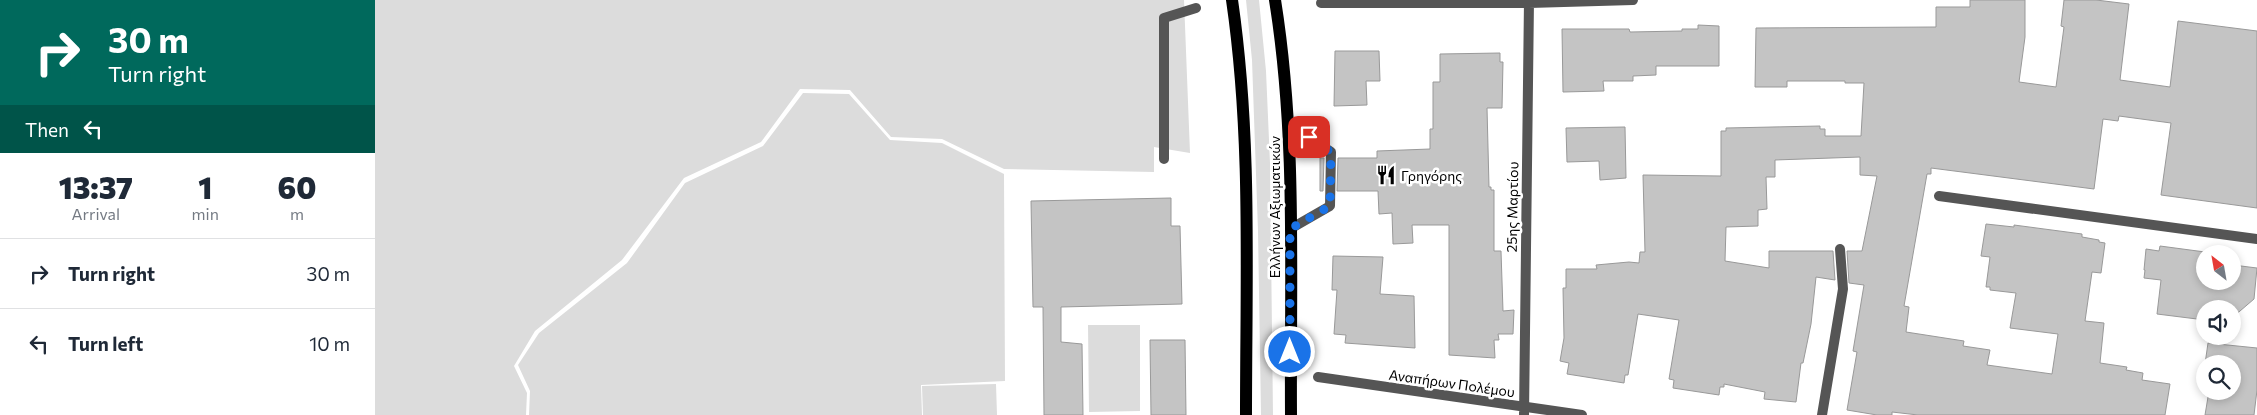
<!DOCTYPE html>
<html lang="en">
<head>
<meta charset="utf-8">
<style>
  :root { --surface:#fff; --page:#f6f6f7; --text:#1f2937; --muted:#747a83; --line:#e0e1e3 }
  body { margin:0; font-family:Commissioner,sans-serif; background:var(--page); color:var(--text); height:100vh; display:flex; flex-direction:column; font-size:19px; white-space:nowrap }
  * { box-sizing:border-box; margin:0 }
  p { font-size:16px; color:var(--muted) }
  .icon { flex:none; width:28px; height:28px; fill:none; stroke:currentColor; stroke-width:2; stroke-linecap:round; stroke-linejoin:round }
  .map { position:relative; flex:1; overflow:hidden }
  .drawer { display:flex; flex-direction:column; background:var(--surface); width:375px }
  .drawer>* { flex:none }
  .banner { background:#00695c; color:#fff; overflow:hidden }
  .needle { width:32px; rotate:329deg }
  .buttons { position:absolute; left:1821px; top:245px; display:grid; gap:10px }
  .buttons a { display:grid; place-items:center; width:45px; height:45px; border-radius:50%; background:var(--surface); box-shadow:0 2px 8px #0003; font-size:25px }
  .pin { position:absolute; display:grid; place-items:center; width:42px; height:42px; color:#fff; margin:-21px; border-radius:10px; box-shadow:0 2px 8px #0006 }
  .me { position:absolute; width:55px; margin:-28px; rotate:0deg; stroke-linejoin:round; filter:drop-shadow(0 0 4px #0008) }
  .turn { display:flex; align-items:center; gap:18px; height:105px; padding:0 25px; font-size:22px }
  .turn .icon { width:65px; height:65px; stroke-width:2.5 }
  .turn b { display:block; font-size:35px; line-height:42px }
  .then { display:flex; align-items:center; height:48px; padding:0 25px; background:#0003; gap:10px; font-size:19px }
  .eta { display:flex; justify-content:space-evenly; align-items:center; height:85px; text-align:center }
  .eta b { font-size:30px; font-weight:800; line-height:35px }
  ul { padding:0; list-style:none }
  li { display:flex; align-items:center; gap:15px; height:70px; padding:0 25px; border-top:1px solid var(--line) }
  li div { flex:1 }
  li b { display:block; font-size:19px }
  li em { font-style:normal }
  main { display:flex; flex:1; min-height:0 }
  .map>svg:first-child { display:block }
  .green { fill:#dcdcdc }
  .building { fill:#c4c4c4; stroke:#999 }
  .lines { fill:none; stroke-linecap:round; stroke-linejoin:round }
  .lane { stroke:#555; stroke-width:10 }
  .street { stroke:#555; stroke-width:10 }
  .primary { stroke:#000; stroke-width:12 }
  .route { stroke:#1a73e8; stroke-width:9; stroke-dasharray:0 16.2 }
  .labels { text-anchor:middle; dominant-baseline:central; stroke-width:5; stroke-linejoin:round; paint-order:stroke }
  .poi-label { font-size:14px; fill:#000; stroke:#fff; text-anchor:start }
  .street-label { font-size:14px; fill:#000; stroke:#fff }
</style>
</head>
<body>
<main>
<section class="drawer">
<div class="banner">
<div class="turn"><svg class="icon" aria-label="right" viewBox="0 0 24 24"><path d="M7 20v-9h11M14 6l5 5-5 5"/></svg><div><b>30 m</b>Turn right</div></div>
<div class="then">Then<svg class="icon" aria-label="left" viewBox="0 0 24 24"><path d="M17 20v-9H6M10 6l-5 5 5 5"/></svg></div>
</div>
<div class="eta">
<div><b>13:37</b><p>Arrival</p></div>
<div><b>1</b><p>min</p></div>
<div><b>60</b><p>m</p></div>
</div>
<ul>
<li><svg class="icon" aria-label="right" viewBox="0 0 24 24"><path d="M7 20v-9h11M14 6l5 5-5 5"/></svg><div><b>Turn right</b></div><em>30 m</em></li>
<li><svg class="icon" aria-label="left" viewBox="0 0 24 24"><path d="M17 20v-9H6M10 6l-5 5 5 5"/></svg><div><b>Turn left</b></div><em>10 m</em></li>
</ul>
</section>
<div class="map">
<svg width="1882" height="415" viewBox="0 0 1882 415">
  <rect width="100%" height="100%" fill="#fff"/>
  <!-- green -->
  <path class="green" d="M0,0H809L815,153L779,147V172L629,169L567,139L516,137L475,90L425,89L386,142L309,178L247,260L160,331L139,366L152,393L151,415H0Z
    M871,0H884L891,71L895,163L898,415H886L883,231L877,60Z
    M428,93L474,94L515,140L567,143L629,174L630,381L546,385L547,415H154L155,391L143,365L164,333L252,263L310,183L388,146Z
    M713,325H765V411L714,412Z
    M621,384L622,415H548L547,386Z"/>
  <!-- building -->
  <path class="building" d="M1595,0H1650V37L1644,82L1681,87L1689,27L1686,26L1689,0H1721L1754,4L1745,80L1795,87L1803,21L1882,31V208L1786,195L1796,123L1744,116L1743,121L1728,119L1719,189L1556,168V174H1552L1529,306L1534,307L1531,332L1589,341L1588,346L1615,350L1612,365L1677,374L1683,334L1635,328L1641,293L1615,290V287H1611L1615,257L1606,256L1611,224L1639,227V225L1707,234V237L1724,240V242L1730,243L1726,273L1717,272L1710,321L1729,323L1725,363L1752,367L1751,370L1768,373L1767,380L1795,384L1790,415H1543L1517,412V415H1502L1472,410L1482,352L1478,351L1489,285L1474,283L1472,251H1487L1502,176L1485,175V157L1400,160V177H1391L1392,209L1383,210V226L1351,227L1350,261L1394,268V251H1458L1460,280L1441,277L1436,324L1428,363H1426L1421,402L1389,399L1390,392L1349,384V387H1345L1344,395L1298,388L1299,380L1294,379L1304,320L1263,314L1253,375H1250L1249,383L1192,374L1194,363L1185,361L1189,338L1188,288H1191V269H1222L1221,265L1254,262L1264,263L1265,252H1270L1268,175L1346,176V131H1351V128L1445,126V129H1450V136H1486L1489,83H1470V81H1412V87H1380L1381,28L1561,27V7H1595Z
    M1323,25L1344,26V66H1281V75L1258,76V81H1228L1229,91L1188,92L1187,29H1254L1255,32L1307,31V29H1323Z
    M960,51H1004L1005,81H991L992,105L959,106Z
    M1125,53V62H1128L1127,108H1112L1114,187H1116V190H1119V251H1126L1128,311L1139,310L1138,334H1123L1124,340H1119L1120,358L1074,355V225H1037L1038,243L1018,244L1017,213L1004,214L1003,191H962L963,158H1002V151L1055,149V129H1058V82H1065V54Z
    M1250,127L1251,178L1225,180L1224,161L1192,162L1191,128Z
    M945,158H949L948,191H945Z
    M796,198V226H805L807,304L686,307V342L707,344L708,415H669L668,307H658L656,201Z
    M1785,246L1830,252V281H1858V265L1882,268L1879,299L1858,317V309H1830V320L1782,314L1786,280L1769,278L1770,270H1769L1771,249L1784,251Z
    M958,256L1008,257L1005,294L1039,296L1040,348L970,343L971,335L959,334L962,290H957Z
    M775,340H810L811,415H776Z
    M1833,343L1882,348V390L1879,415H1830L1834,391H1858V364H1830Z"/>
  <g class="lines">
    <!-- lane -->
    <path class="lane" d="M913,124L956,152L955,206L915,229
      M789,159V18L821,8
      M1447,415L1468,289L1465,249"/>
    <!-- street -->
    <path class="street" d="M946,3H1154L1258,0
      M1564,196L1882,239
      M943,377L1207,415
      M1149,415L1154,0"/>
    <!-- primary -->
    <path class="primary" d="M857,0C877,137 871,277 871,415
      M900,0C922,137 915,277 916,415"/>
  </g>
  <g class="lines">
    <!-- route -->
    <path class="route" d="M915,352V229L955,206L956,152L934,137"/>
  </g>
  <!-- icons -->
  <defs>
    <symbol id="restaurant-bare" viewBox="-9 -9 18 18"><path d="M-5-6h1v4h1v-4h1v4h1v-4h1v5L-1.5 .5V6h-2V.5L-5-1ZM5-6V6H3V1.5H1.5Q1.5-4 5-6Z" fill="#000" stroke="#fff" stroke-width="2.5" paint-order="stroke"/></symbol>
  </defs>
  <g fill-rule="evenodd">
    <use href="#restaurant-bare" x="997" y="161" width="28" height="28"/>
  </g>
  <g class="labels">
    <!-- poi labels -->
    <g class="poi-label">
      <text x="1026" y="175">Γρηγόρης</text>
    </g>
    <!-- street labels -->
    <g class="street-label">
      <text transform="translate(899 207) rotate(-90)">Ελλήνων Αξιωματικών</text>
      <text transform="translate(1137 207) rotate(-89)">25ης Μαρτίου</text>
      <text transform="translate(1077 383) rotate(8)">Αναπήρων Πολέμου</text>
    </g>
  </g>
</svg>
<div class="buttons">
<a><svg class="needle" viewBox="-14 -14 28 28"><path d="M0-13l5 13h-10z" fill="#e53935"/><path d="M0 13l5-13h-10z" fill="#747a83"/></svg></a>
<a><svg class="icon" aria-label="sound" viewBox="0 0 24 24"><path d="M4 9h4l5-4v14l-5-4H4zM17 9q2 3 0 6"/></svg></a>
<a><svg class="icon" aria-label="search" viewBox="0 0 24 24"><circle cx="10" cy="10" r="6"/><path d="M15 15l6 6"/></svg></a>
</div>
<div class="pin" style="left:934px;top:137px;background:#d93025"><svg class="icon" aria-label="arrive" viewBox="0 0 24 24"><path d="M6 21V4h12l-3 4 3 4H6"/></svg></div>
<svg class="me" style="left:915px;top:352px" viewBox="-20 -20 40 40"><circle r="17" fill="#1a73e8" stroke="#fff" stroke-width="3"/><path d="M0-11L8 9 0 5-8 9z" fill="#fff"/></svg>
</div>
</main>
</body>
</html>
